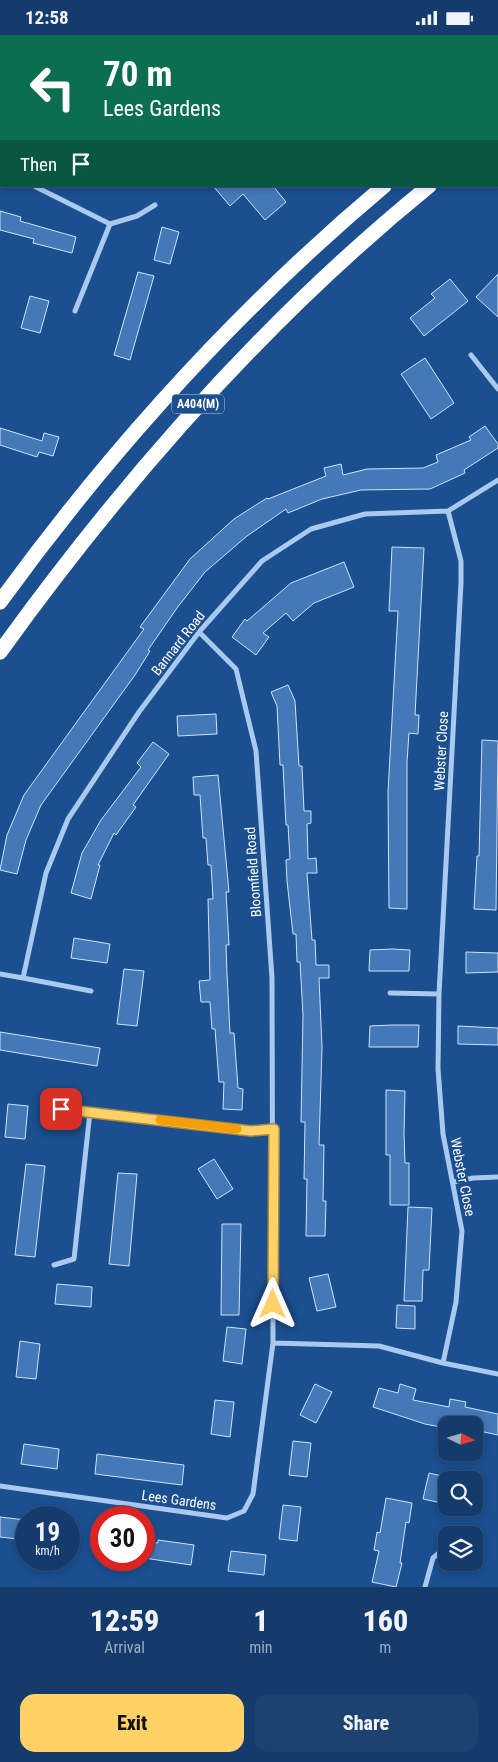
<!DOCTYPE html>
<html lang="en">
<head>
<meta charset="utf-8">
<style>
  :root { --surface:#143b6b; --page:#1d4271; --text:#f1f3f6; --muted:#9dadc1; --line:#33557e; --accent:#ffd166 }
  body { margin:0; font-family:"Roboto Condensed",sans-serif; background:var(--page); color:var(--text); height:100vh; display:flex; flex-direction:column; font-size:19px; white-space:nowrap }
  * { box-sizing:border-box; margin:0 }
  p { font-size:16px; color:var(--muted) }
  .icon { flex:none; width:28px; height:28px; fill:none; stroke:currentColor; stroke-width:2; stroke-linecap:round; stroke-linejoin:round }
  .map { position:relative; height:1552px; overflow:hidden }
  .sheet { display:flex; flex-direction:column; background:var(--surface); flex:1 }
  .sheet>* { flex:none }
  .hud { position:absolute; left:0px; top:0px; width:499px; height:152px; box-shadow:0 2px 8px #0003,0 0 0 1px var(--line); background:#0b6e4f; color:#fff; overflow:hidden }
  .needle { width:32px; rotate:95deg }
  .fabs { position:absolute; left:438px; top:1381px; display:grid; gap:10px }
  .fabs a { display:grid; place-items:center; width:45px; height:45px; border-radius:10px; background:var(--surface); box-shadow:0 2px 8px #0003,0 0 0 1px var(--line); font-size:25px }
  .speed { position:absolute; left:15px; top:1471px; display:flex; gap:10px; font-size:25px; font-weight:700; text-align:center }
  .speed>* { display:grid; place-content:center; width:65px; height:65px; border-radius:50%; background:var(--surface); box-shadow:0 2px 8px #0003,0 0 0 1px var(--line); line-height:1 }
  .speed small { font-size:12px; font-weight:400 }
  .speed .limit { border:8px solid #d22; background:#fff; color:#111 }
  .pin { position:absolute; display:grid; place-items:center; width:42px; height:42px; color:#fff; margin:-21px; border-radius:10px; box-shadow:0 2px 8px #0006 }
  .me { position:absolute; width:55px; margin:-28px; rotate:0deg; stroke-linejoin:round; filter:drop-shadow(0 0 4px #0008) }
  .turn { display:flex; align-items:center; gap:18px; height:105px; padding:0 20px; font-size:22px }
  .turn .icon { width:65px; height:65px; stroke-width:2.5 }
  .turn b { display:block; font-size:35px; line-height:42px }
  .then { display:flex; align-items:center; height:48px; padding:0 20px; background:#0003; gap:10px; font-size:19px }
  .eta { display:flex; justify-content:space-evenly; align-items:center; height:85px; text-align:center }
  .eta b { font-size:30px; font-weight:800; line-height:35px }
  .button { display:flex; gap:10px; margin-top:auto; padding:10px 20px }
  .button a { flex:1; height:58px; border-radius:15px; background:var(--accent); color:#111; font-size:20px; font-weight:800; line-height:58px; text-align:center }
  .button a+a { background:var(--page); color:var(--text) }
  .status { display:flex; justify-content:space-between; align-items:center; height:35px; padding:0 25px; background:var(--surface); direction:ltr }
  .status svg { height:14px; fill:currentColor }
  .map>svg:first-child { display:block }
  .building { fill:#4478b7; stroke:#cfe3fa }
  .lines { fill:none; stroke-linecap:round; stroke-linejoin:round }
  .street { stroke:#a9c9ee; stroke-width:5 }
  .highway { stroke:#fff; stroke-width:15 }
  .route-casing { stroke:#a68842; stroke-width:12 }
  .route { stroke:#ffd166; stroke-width:9 }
  .slow { stroke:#f59e0b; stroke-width:9 }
  .labels { text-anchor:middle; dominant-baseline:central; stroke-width:5; stroke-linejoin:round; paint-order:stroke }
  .shield { fill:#1b4f8f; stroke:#bbcadd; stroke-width:1 }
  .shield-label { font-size:12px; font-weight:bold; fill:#fff }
  .street-label { font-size:14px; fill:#fff; stroke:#1b4f8f }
</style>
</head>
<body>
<div class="status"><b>12:58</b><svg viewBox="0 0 49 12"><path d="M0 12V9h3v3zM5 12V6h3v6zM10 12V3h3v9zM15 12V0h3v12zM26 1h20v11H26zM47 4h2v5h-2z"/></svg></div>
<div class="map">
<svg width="498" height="1552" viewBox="0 0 498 1552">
  <rect width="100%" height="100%" fill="#1b4f8f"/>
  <!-- building -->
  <path class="building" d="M213,151H273L286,167L265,185L243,159L230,171Z
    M0,176L21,182L20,186L76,202L72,218L33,208L34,204L0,195Z
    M162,192L179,197L170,229L154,225Z
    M138,237L154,241L130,325L114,320Z
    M498,239V282L476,262Z
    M450,244L468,266L424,301L410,283L435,263L431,259Z
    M30,261L49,266L40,298L21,293Z
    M425,323L454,368L431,384L401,339Z
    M485,391L498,409V413L464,435L465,438L430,454L361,455L322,464L288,478L286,474L247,501L205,537L177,573L148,615L150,616L135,640L41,770L26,805L17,839L0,835L7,800L24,760L144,594L140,592L190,524L234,484L267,463L268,464L326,441L324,433L341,429L343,440L367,434L423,433L438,427L436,420L471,405L469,402Z
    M0,393L42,406L44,398L59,402L53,421L39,417L37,422L0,410Z
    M392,512L424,513L415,680H419L418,699L409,698L407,727V874L389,873L388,757L398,576H389Z
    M344,527L354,552L314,568L293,586L286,578L263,598L269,602L256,620L232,602L245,584L247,586L291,548Z
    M288,650L295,666L299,731H302L304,776H311V788L307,789L308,824L316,823L317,838H307L312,905H315L316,930H329V943H319L322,1012L319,1110H324L323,1166H326L325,1201H306L307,1144H304L305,1087H301L303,980L300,927H297L296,899H293L287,846L286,825L290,824L288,790H286L283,730H280L277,671L271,657Z
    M216,679L217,699L178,701L177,681Z
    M482,705L498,706L496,875L474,874L477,821H479Z
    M153,707L169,719L133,770L136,772L116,800L114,798L98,830H100L91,864L71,858L82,818L101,785L141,732L137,728Z
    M218,740L229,857H226L229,910H226L227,938L230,998H234L238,1053L243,1054L242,1075L223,1074L224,1047H219L215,994H212L210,967H201L199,946L210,945L208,864H213L211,830H208L206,803H203L200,760H194L193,742Z
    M74,903L110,909L107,928L71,923Z
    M392,914L410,915L409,936H369L370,915Z
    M466,917L498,918V937L466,938Z
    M124,934L144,936L137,991L117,989Z
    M393,990H419L418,1012H369L370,991Z
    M458,991L498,993V1010L458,1009Z
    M0,997L100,1013L97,1031L0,1015Z
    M386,1055L405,1056L404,1099L405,1128H409V1170H390V1120H386Z
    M8,1069L28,1071L25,1104L5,1102Z
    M214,1124L233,1154L217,1164L198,1134Z
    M26,1129L45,1131L35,1222L15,1220Z
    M118,1138L137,1139L129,1231L109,1229Z
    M408,1172L432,1173L429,1235H423L422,1266H404Z
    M222,1189H241L239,1280H221Z
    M328,1239L336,1272L317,1276L309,1243Z
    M57,1249L92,1252L91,1272L55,1269Z
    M397,1270L415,1271V1294L396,1293Z
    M227,1292L246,1294L242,1329L223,1326Z
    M20,1306L40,1309L36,1344L16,1342Z
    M315,1349L332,1357L316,1388L300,1380Z
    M400,1349L416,1354L413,1365L449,1372L450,1364L466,1367L465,1372L498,1379V1400L475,1395L476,1390H446V1393L425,1389L373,1372L379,1353L398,1358Z
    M215,1365L234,1367L230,1402L211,1399Z
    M293,1406L311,1408L307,1442L289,1440Z
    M24,1409L59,1414L57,1434L21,1429Z
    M97,1419L184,1430L182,1450L95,1439Z
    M429,1438L446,1442V1469L423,1464Z
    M386,1463L412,1468L409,1488L406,1487L400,1528H402L396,1552L372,1547L379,1516L374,1515L377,1497L380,1498Z
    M283,1470L301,1472L297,1506L279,1504Z
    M0,1482L26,1485V1505L0,1502Z
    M158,1505L194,1510L191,1530L144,1523V1506L158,1508Z
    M231,1516L266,1520L264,1540L228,1536Z"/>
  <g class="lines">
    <!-- street -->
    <path class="street" d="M133,1V0
      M229,1L230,0
      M0,134L1,135
      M34,151L110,189
      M75,276L110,189L137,181L155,170
      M471,320L498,354
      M0,939L23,943
      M91,956L23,943L46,838L68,784L139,677L199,597L262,526L311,494L365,479L448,476L498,445
      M390,958L439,959
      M47,1072L251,1096L274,1094
      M454,1147L473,1143L498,1142
      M54,1230L74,1224L90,1077
      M273,1308L379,1311L443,1328L498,1339
      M443,1328L456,1267L462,1196L443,1099L438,1034L439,959L461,548V526L448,476
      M0,1451L227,1483L244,1476L253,1459L273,1308L272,943L256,716L236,634L199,597
      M425,1552L433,1523L446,1512"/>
    <!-- highway -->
    <path class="highway" d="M0,567C111,414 239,273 384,151
      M0,617C124,445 264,285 429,151"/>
  </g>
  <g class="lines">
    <defs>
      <path id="route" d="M61,1074L251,1096L274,1094L273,1269"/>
    </defs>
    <!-- route casing -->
    <use href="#route" class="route-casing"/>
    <!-- route -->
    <use href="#route" class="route"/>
    <!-- slow -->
    <path class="slow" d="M160,1085L237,1094"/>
  </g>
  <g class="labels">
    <!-- shield labels -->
    <rect class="shield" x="172" y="359.5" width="52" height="19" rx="4"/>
    <g class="shield-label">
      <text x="198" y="369">A404(M)</text>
    </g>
    <!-- street labels -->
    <g class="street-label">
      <text transform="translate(178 608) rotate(-52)">Bannard Road</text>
      <text transform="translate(441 716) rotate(-87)">Webster Close</text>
      <text transform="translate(253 837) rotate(-94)">Bloomfield Road</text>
      <text transform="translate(463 1142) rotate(79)">Webster Close</text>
      <text transform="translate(179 1465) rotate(8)">Lees Gardens</text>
    </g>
  </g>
</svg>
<div class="fabs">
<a><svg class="needle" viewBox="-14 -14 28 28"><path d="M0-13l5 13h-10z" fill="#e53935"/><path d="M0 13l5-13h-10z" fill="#9dadc1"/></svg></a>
<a><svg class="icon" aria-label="search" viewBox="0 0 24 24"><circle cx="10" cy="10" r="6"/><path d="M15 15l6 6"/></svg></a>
<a><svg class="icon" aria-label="layers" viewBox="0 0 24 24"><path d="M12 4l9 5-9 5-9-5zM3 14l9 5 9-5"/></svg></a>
</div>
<div class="speed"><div>19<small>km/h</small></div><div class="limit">30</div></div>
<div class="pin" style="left:61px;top:1074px;background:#d93025"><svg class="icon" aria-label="arrive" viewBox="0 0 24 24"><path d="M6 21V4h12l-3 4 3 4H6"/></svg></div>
<svg class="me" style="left:273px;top:1269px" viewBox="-20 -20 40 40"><path d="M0-17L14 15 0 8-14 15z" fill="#ffd166" stroke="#fff" stroke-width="4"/></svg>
<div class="hud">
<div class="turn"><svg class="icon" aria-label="left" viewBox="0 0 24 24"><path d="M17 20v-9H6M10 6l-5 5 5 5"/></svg><div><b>70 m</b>Lees Gardens</div></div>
<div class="then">Then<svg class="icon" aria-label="arrive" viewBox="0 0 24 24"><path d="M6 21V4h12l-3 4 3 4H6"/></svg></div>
</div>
</div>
<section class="sheet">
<div class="eta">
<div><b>12:59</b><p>Arrival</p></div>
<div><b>1</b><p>min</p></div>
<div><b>160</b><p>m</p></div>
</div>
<div class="button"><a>Exit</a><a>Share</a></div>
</section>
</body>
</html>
